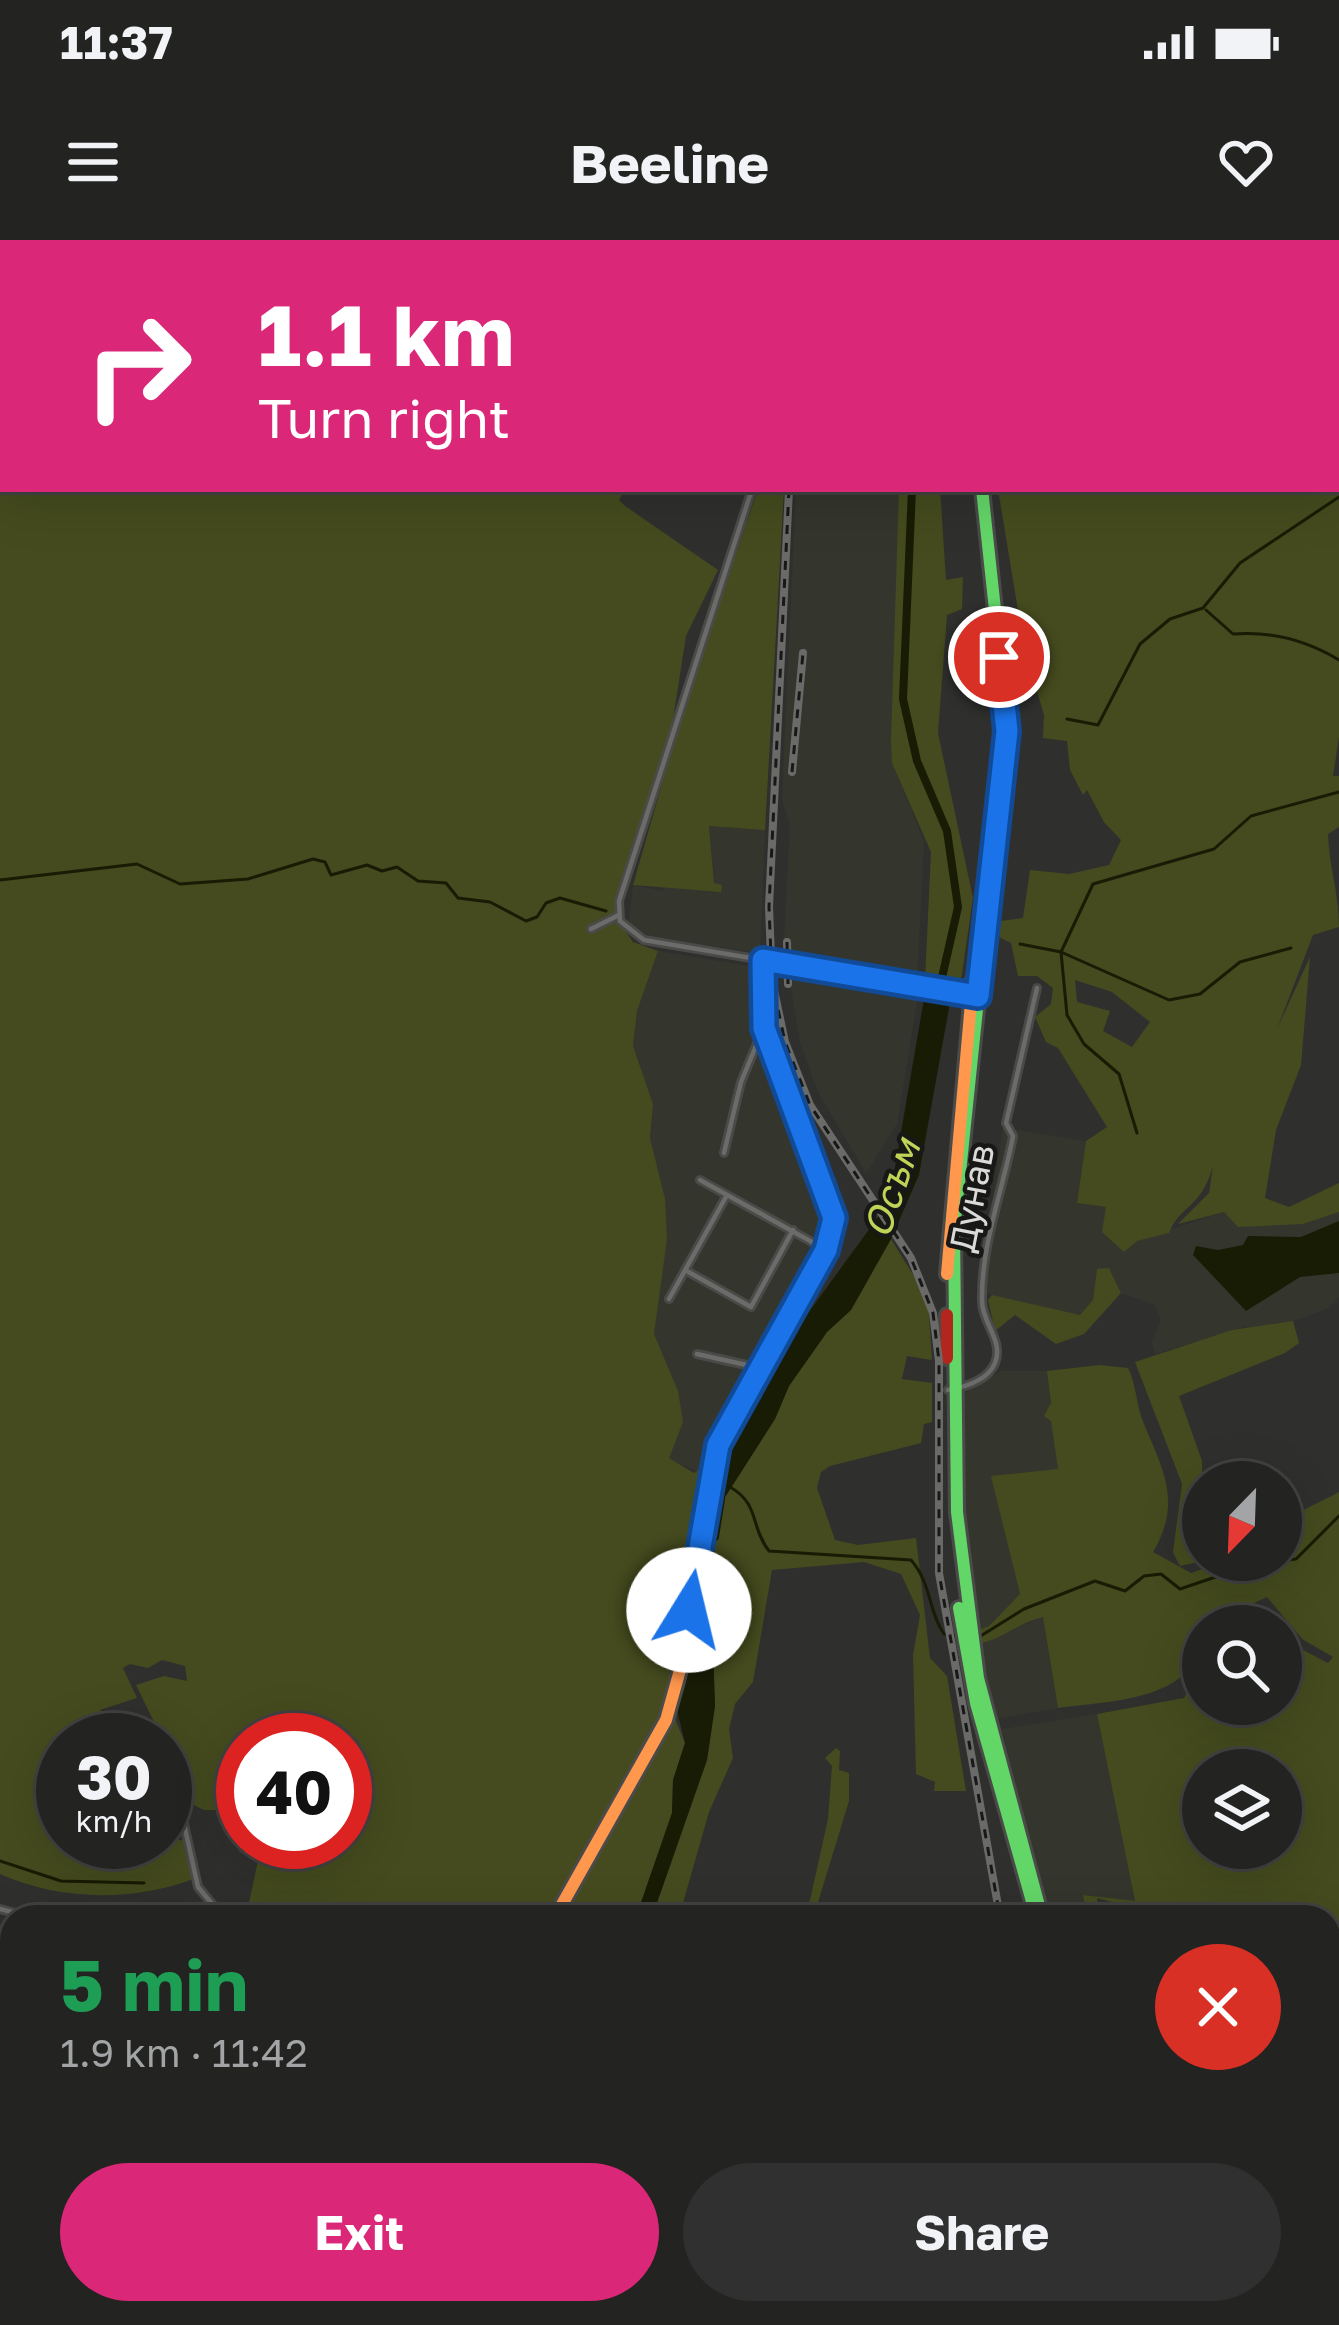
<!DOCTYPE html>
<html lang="en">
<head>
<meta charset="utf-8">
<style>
  :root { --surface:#232422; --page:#2f302f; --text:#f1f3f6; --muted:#a3a4a5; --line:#404140; --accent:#db2777 }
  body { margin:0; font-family:"Golos Text",sans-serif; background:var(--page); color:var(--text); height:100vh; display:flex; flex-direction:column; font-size:45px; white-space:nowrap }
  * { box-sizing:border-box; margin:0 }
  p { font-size:39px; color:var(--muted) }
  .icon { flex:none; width:66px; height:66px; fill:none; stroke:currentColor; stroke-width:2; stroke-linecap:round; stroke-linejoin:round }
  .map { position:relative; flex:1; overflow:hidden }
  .sheet { position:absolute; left:0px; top:1665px; width:1341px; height:420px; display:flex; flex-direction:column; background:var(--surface); border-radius:36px 36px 0 0; box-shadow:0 12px 48px #0002,0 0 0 3px var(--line) }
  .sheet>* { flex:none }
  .banner { position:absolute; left:0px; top:0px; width:1341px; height:252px; box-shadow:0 12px 48px #0002,0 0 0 3px var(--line); background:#db2777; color:#fff; overflow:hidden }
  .needle { width:78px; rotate:203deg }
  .fabs { position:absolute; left:1182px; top:1221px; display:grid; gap:24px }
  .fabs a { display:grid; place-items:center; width:120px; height:120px; border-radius:50%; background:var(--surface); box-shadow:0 12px 48px #0002,0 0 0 3px var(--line); font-size:60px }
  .speed { position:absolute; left:36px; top:1473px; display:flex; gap:24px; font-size:60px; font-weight:700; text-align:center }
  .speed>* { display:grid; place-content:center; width:156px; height:156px; border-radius:50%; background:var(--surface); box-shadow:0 12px 48px #0002,0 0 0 3px var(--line); line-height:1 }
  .speed small { font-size:30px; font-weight:400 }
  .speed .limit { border:18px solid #d22; background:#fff; color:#111 }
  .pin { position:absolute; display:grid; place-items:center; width:102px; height:102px; color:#fff; margin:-51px; border:6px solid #fff; border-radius:50%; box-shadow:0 3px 12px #0007 }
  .me { position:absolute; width:132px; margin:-66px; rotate:9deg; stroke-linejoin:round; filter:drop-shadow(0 0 9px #0008) }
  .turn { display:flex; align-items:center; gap:42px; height:252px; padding:0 60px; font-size:54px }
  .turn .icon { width:156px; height:156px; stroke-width:2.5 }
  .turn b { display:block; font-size:84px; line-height:102px }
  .round { display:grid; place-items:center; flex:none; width:126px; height:126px; border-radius:63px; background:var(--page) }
  .head { display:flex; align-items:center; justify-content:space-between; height:204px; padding:0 60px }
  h1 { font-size:72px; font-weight:700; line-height:90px; color:#1e9e55 }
  .button { display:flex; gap:24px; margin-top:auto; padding:24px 60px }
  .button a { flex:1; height:138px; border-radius:72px; background:var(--accent); color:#fff; font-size:48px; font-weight:700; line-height:138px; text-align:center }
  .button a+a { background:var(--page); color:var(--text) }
  .status { display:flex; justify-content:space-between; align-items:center; height:84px; padding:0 60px; background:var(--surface); direction:ltr }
  .status svg { height:33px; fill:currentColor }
  header { display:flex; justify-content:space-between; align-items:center; height:156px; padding:0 60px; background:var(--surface); font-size:54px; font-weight:700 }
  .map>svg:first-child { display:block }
  .built { fill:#34362d }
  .green { fill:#454b1e; fill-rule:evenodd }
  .water { fill:#181c04 }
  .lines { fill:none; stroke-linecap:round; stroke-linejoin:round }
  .stream { stroke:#181c04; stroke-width:3 }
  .river { stroke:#181c04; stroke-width:8 }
  .street-casing { stroke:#4a4b49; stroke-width:10 }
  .fast-casing { stroke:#4a4b49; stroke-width:18 }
  .slow-casing { stroke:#4a4b49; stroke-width:18 }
  .jam-casing { stroke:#4a4b49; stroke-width:18 }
  .street { stroke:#6b6c6a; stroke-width:4.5 }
  .fast { stroke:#63d668; stroke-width:12 }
  .slow { stroke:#ff974d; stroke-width:12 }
  .jam { stroke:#b3261e; stroke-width:12 }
  .rail-casing { stroke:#6a6b69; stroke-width:8 }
  .rail { stroke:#181817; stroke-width:3; stroke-dasharray:9; stroke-linecap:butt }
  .route-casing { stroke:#114b97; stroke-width:30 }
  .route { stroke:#1a73e8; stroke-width:21 }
  .labels { text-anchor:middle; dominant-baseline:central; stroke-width:9; stroke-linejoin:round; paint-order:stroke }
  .street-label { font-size:36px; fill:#dadad8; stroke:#181817 }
  .water-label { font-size:39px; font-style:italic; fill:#c1d356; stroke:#181817 }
</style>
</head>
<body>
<div class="status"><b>11:37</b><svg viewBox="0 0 49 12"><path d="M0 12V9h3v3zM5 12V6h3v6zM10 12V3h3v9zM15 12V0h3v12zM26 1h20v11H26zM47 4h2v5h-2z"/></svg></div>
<header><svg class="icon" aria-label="menu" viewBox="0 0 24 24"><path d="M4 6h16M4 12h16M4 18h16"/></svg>Beeline<svg class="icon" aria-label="heart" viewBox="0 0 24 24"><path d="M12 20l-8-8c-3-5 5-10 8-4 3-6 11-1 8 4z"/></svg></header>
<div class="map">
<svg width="1339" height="2085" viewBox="0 0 1339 2085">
  <rect width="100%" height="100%" fill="#2f302e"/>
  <!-- built -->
  <path class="built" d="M796,249H901L892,522L924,601L917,742L893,739L888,732L877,736L790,721V703L784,702L790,583L782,559Z
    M709,586L765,590L760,713L648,696L629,682L633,645L663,651L664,645H722L715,644Z
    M658,711L756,727L753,768L759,797L829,974L822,1006L701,1233L668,1219L662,1118L654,1094L666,981L650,898L653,864L633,806L637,771Z
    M794,729L919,750L897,884L866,933L818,852L800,802L791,748Z
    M1003,888L1086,901L1077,963L1106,967L1137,1001L1224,972L1303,984L1339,972V1057L1329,1068L1293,1081L1263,1090L1244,1087L1155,1114L1152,1102L1161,1080L1154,1064L1121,1053L1109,1028L1097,1030L1093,1060L1081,1075L1023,1066L980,1050Z
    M1001,1131H1047L1058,1230L1040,1231L1007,1299L1020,1354L989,1386L973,1392L962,1268L960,1156Z
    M1043,1377L1058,1468L994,1479L976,1404Z
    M1097,1474L1135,1662L1084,1655L1087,1677H1049L1002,1489Z"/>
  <!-- green -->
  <path class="green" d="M0,0L709,3H3V249H625L619,260L625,266L718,330L686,396L672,486L616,678L633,702L658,711L637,771L633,806L653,864L650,898L665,959L667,999L654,1094L678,1151L683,1182L669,1218L694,1233L705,1225L708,1230L674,1443L655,1498L550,1677H454L438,1668L434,1677H246L262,1602H345V1500H243V1602H254L240,1613L225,1570H204L165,1551V1500H156L157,1488L136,1445L164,1436L187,1441L185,1426L162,1420L148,1428L130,1424L123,1428L137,1458L100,1470L124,1500H63V1602L186,1600L196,1638C134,1662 61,1661 0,1634Z
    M1339,172V497L1333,536H1339V587L1328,594C1329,627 1339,653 1339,687L1313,695L1277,789L1310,717L1301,825L1276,890L1265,958L1289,967L1339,943V972L1303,984L1238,987L1224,972L1178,984L1209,953L1213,926C1201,969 1180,965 1169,993L1137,1001L1124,1012L1102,992L1106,967L1077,963L1086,901L1107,887L1058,808L1046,802L1035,777L1051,764L1053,748L1037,736H1018L1011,703L995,695L1000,681L1023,678L1030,630L1069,634L1109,625L1121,600L1104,582L1087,550L1083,555L1070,530L1067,501L1043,498L1044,475L1024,407L998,249H1338ZM1075,740L1112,752L1150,782L1132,807L1103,791L1110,771L1077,762Z
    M758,249H784L765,590L709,586L714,643L722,645L721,652L633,645L683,471Z
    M899,249H940L946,340L963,337L962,369L947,375L938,493L973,658L960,747L925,741L931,612L892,523L891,500Z
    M891,999L928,1059L932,1120L907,1116L902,1139L932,1143V1182L924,1184L921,1203L830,1226L821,1232L817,1248L835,1300L858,1305L916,1298L930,1418L947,1436L966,1551H934L935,1542L916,1534L913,1415L920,1375L901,1334L864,1322L772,1330L753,1442L735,1464L729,1489L733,1518L709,1572L679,1677H652L707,1520L715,1466L711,1349L718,1268L775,1179L789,1146L827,1092L851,1070Z
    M1109,1028L1121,1053L1084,1094L1056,1104L1015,1075L995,1091L988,1060L992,1055L1080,1075L1093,1060L1097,1029Z
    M1293,1081L1299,1103L1285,1113L1179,1156L1202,1221L1203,1320H1208L1180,1326L1173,1312L1182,1244L1135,1122L1232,1090Z
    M1099,1125L1128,1128C1137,1146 1136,1166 1144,1184C1164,1232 1182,1263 1153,1312L1191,1333L1228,1320H1281C1281,1273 1302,1272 1339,1252V1962L1329,1959V1677H1168L1097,1658L1099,1677H1087L1083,1655L1135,1661L1097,1474L1184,1458L1203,1424V1464H1281V1390L1301,1409L1328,1423L1333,1417L1302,1399L1267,1357L1203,1386C1203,1462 1114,1460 1058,1468L1043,1377C1015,1384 1000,1401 976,1404L973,1392L989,1386L1020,1354L991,1236L1058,1229L1051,1181L1044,1176L1051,1163L1047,1131ZM1203,1530H1281V1608H1203Z
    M671,1469L685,1503L673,1540L672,1573L636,1677H555Z
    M836,1508L840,1511L839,1530L849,1533V1561L815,1672L808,1669L828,1579L832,1526L825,1518Z
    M5,1752L12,1753V1878L0,1894V1760Z
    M0,1970L12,1972V2073H403L404,2085H0Z"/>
  <!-- water -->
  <path class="water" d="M925,753L951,757L919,935L891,999L851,1070L827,1092L789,1146L775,1179L718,1268L711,1349L715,1466L707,1520L652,1677H636L672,1573L673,1540L685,1503L677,1470L685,1446L713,1228L747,1157L889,962Z
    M1339,981V1033L1300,1037L1246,1071L1193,1015L1196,1006L1218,1010L1243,1005L1248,996L1301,997Z"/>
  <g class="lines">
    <!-- stream -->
    <path class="stream" d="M1206,370L1233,394C1272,391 1306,400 1339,420
      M1067,479L1098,485L1140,404L1170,379L1203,368L1240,323L1339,257
      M0,640L137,624L180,644L248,639L313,619L325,622L331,635L367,625L382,631L397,627L418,641L446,643L458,658L490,662L526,681L537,677L546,663L560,658L606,671
      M1020,704L1061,712L1093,644L1214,609L1251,576L1339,552
      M1137,893L1119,834L1084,804L1067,775L1061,712L1169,760L1200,754L1240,722L1291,708
      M730,1247C760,1264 750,1287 769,1311L911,1320C932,1344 928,1371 944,1394L959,1396
      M979,1397L1024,1369L1095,1341L1125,1351L1144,1336L1161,1334L1180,1349L1251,1325L1296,1319L1339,1276
      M0,1621L61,1641L144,1643
      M0,1812L12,1815
      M0,1870L7,1861L10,1815
      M0,1994L12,1995
      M377,2073L383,2085"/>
    <!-- river -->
    <path class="river" d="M923,3V0
      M912,249L903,459L917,521L947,591L958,667L936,764
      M715,1297L721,1259
      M1150,2073L1188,2085
      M1115,2085L1142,2073"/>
    <defs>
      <path id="street" d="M809,3L810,0
        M752,249L619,661L620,681L644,700L970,755
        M591,689L619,675
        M724,913L741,842L761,794
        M700,940L821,1007
        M685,1030L751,1067L793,990
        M669,1059L727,955
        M697,1114L760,1128
        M948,1150C965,1147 988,1140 995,1123C1004,1101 982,1083 982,1061C981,1004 1003,950 1013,896L1006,883L1037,748
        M165,1550L180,1566L198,1647L223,1677
        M0,1669L31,1677
        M244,1677L247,1670L255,1675
        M0,1747L12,1750"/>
      <path id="fast" d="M979,3L980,0
        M982,249L1007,481L954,990L957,1272L978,1438L1042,1677
        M959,1368L976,1463L1035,1672
        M1329,1964L1339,1966
        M1135,2073L1142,2085"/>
      <path id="slow" d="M947,1034L973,740
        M555,1677L666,1480L680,1430L713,1220L735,1178"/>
      <path id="jam" d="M947,1075V1118
        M735,1178L832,995L831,961L763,789V720"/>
    </defs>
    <!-- street casing -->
    <use href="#street" class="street-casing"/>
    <!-- fast casing -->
    <use href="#fast" class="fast-casing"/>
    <!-- slow casing -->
    <use href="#slow" class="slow-casing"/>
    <!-- jam casing -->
    <use href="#jam" class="jam-casing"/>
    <!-- street -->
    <use href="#street" class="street"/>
    <!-- fast -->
    <use href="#fast" class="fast"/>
    <!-- slow -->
    <use href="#slow" class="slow"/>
    <!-- jam -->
    <use href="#jam" class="jam"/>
    <defs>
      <path id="rail" d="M821,3L822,0
        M789,249L769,667L772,741L785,802L810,865L911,1018L933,1073L939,1121V1333L1000,1677
        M792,532L803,413
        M787,702L788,744
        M1087,2073L1090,2085"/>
    </defs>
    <!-- rail casing -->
    <use href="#rail" class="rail-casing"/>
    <!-- rail -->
    <use href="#rail" class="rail"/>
  </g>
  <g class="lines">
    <defs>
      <path id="route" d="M689,1370L718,1205L826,1010L834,978L764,788L763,720L978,756L1007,491L999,417"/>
    </defs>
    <!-- route casing -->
    <use href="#route" class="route-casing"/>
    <!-- route -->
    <use href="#route" class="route"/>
  </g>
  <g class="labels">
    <!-- street labels -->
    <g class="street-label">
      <text transform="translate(971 958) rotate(-79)">Дунав</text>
    </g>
    <!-- water labels -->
    <g class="water-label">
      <text transform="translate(891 948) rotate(-71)">Осъм</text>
    </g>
  </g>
</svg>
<div class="fabs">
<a><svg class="needle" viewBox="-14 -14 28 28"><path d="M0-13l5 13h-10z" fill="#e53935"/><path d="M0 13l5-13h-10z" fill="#a3a4a5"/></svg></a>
<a><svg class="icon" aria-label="search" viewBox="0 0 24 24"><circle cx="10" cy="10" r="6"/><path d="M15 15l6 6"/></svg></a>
<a><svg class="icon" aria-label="layers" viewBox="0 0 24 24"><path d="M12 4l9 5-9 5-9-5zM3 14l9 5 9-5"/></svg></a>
</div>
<div class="speed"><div>30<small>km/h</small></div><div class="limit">40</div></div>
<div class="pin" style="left:999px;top:417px;background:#d93025"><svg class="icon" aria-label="arrive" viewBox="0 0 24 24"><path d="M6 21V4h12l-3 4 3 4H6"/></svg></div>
<svg class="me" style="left:689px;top:1370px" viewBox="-20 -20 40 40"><circle r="19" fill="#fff"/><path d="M0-13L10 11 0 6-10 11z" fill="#1a73e8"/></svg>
<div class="banner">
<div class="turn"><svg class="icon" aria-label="right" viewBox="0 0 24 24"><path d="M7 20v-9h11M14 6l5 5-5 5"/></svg><div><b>1.1 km</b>Turn right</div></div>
</div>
<section class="sheet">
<div class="head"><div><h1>5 min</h1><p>1.9 km · 11:42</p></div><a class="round" style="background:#d93025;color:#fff"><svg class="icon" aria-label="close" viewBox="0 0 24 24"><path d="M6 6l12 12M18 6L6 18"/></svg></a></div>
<div class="button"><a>Exit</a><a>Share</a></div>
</section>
</div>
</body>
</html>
